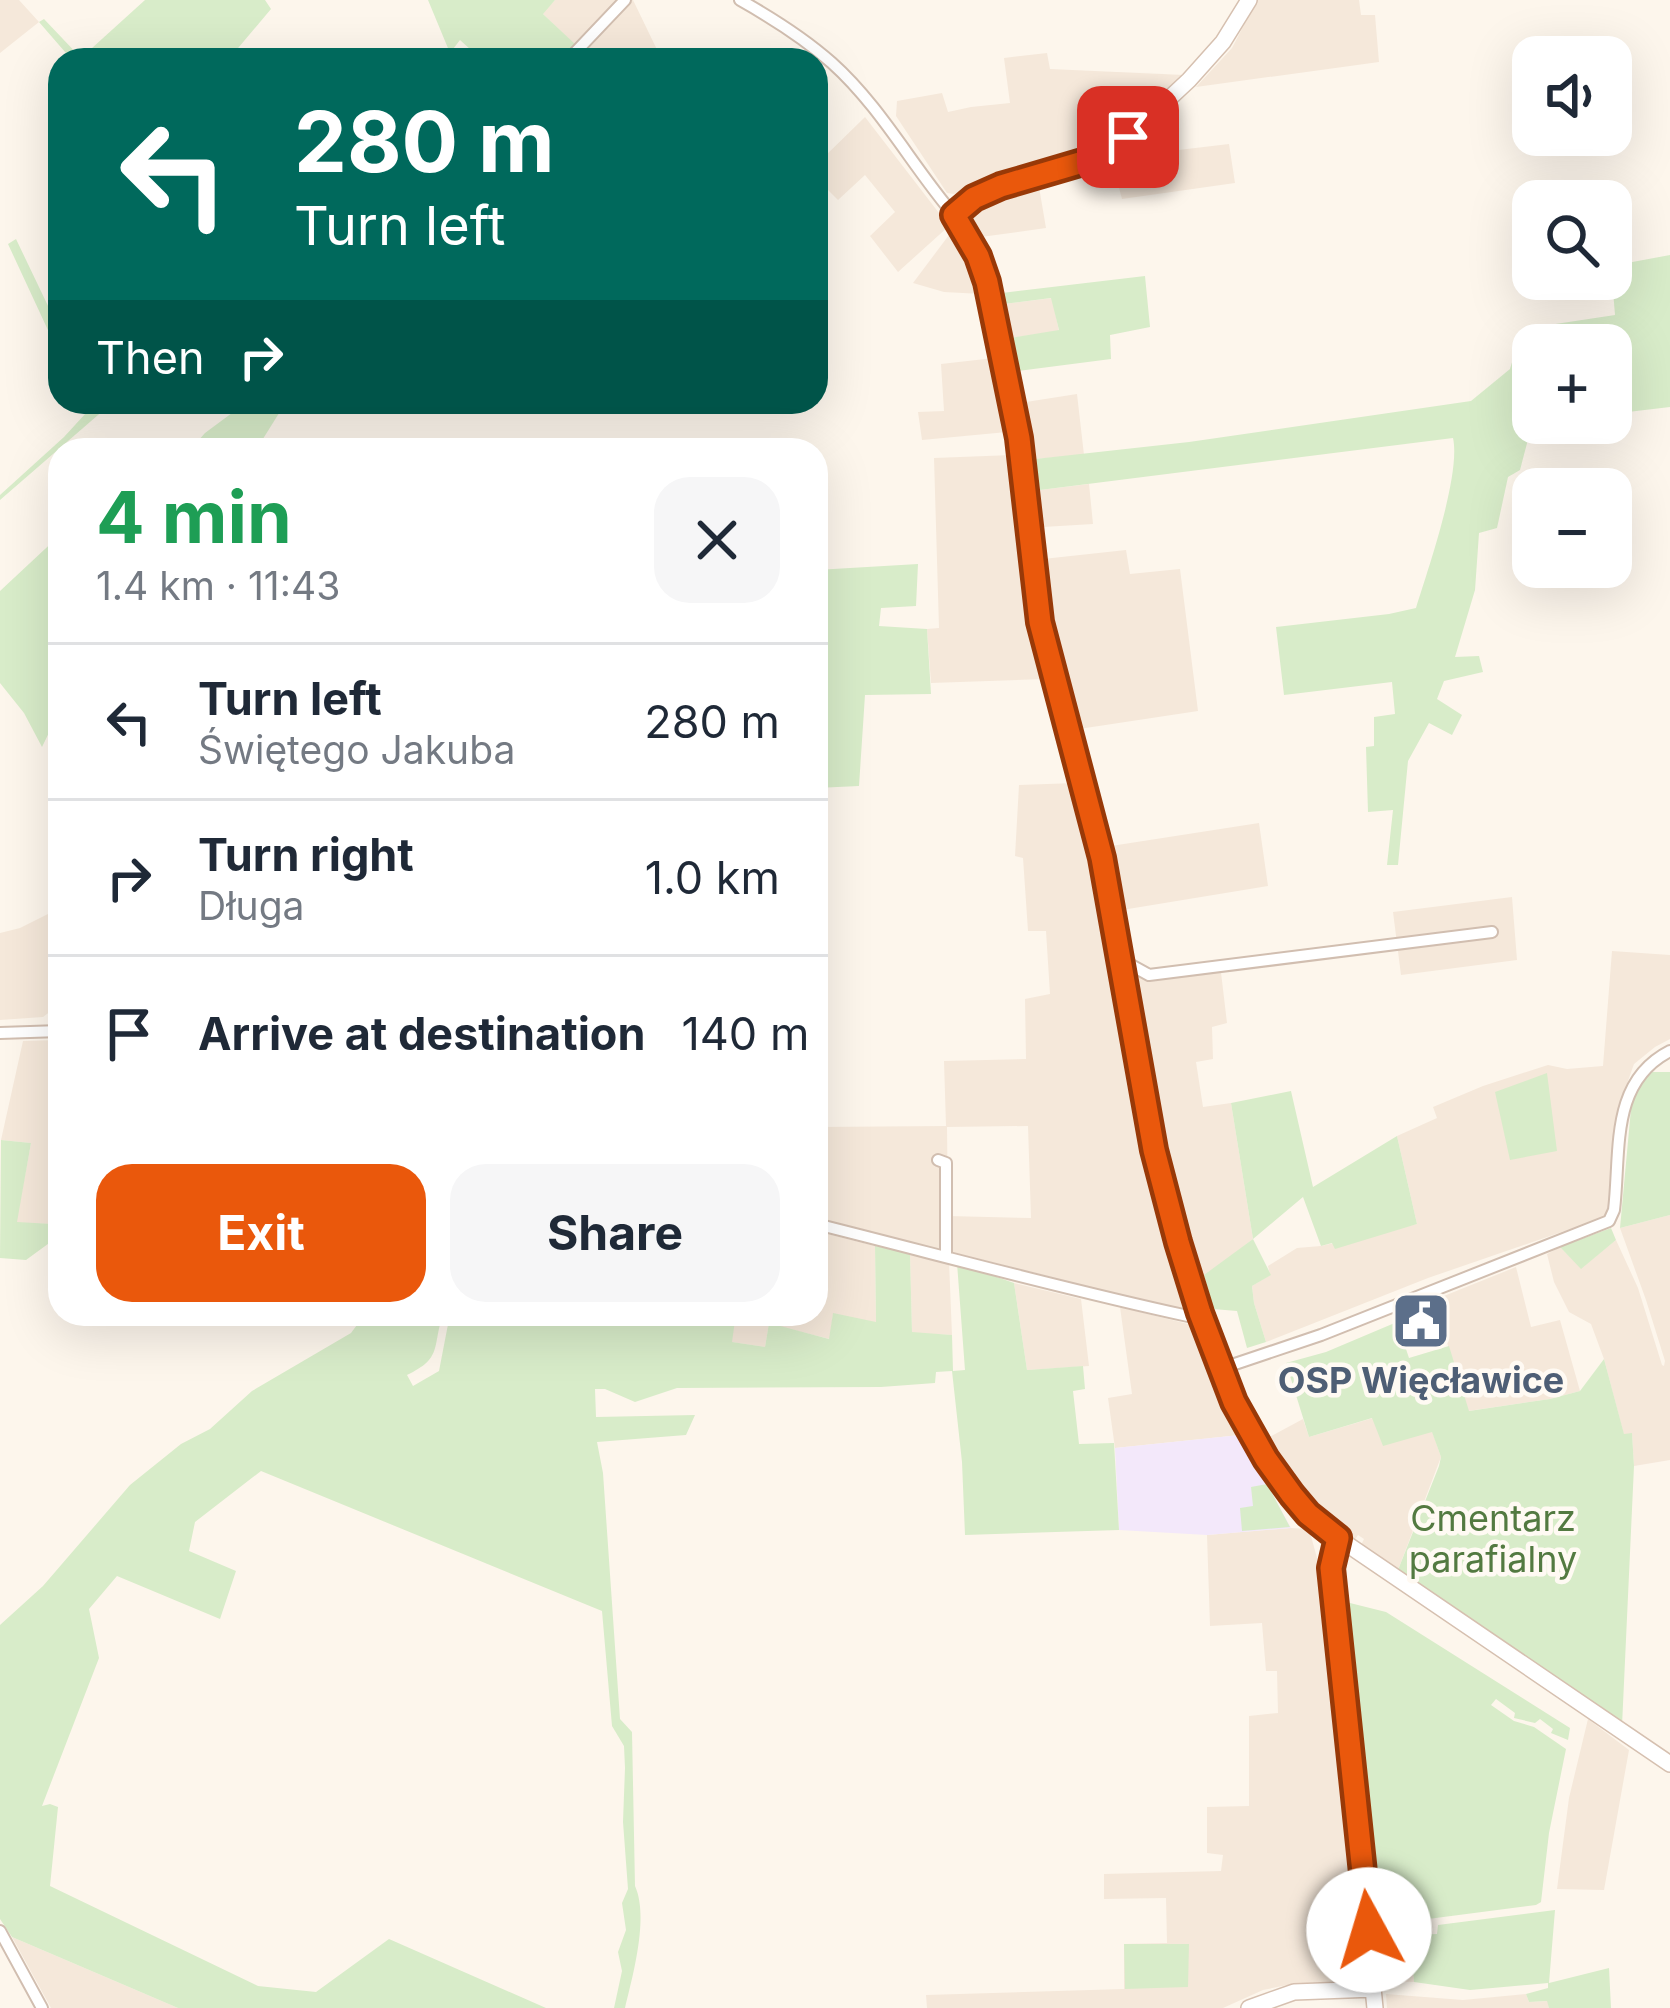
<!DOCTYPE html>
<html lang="en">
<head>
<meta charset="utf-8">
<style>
  :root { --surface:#fff; --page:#f6f6f7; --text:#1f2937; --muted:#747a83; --line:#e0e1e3; --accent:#ea580c }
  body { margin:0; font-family:Inter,sans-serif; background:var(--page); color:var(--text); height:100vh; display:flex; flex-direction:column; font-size:45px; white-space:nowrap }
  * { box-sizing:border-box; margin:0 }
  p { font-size:39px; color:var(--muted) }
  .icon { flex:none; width:66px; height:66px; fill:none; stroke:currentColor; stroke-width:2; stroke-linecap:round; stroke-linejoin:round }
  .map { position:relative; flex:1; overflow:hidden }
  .side { position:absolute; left:48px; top:438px; width:780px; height:888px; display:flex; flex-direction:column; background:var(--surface); border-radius:36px; box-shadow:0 12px 48px #0002 }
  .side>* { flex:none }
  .banner { position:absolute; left:48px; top:48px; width:780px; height:366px; border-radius:36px; box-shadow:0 12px 48px #0002; background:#00695c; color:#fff; overflow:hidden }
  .tools { position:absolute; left:1512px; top:36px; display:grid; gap:24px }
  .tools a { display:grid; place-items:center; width:120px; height:120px; border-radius:24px; background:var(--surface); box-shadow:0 12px 48px #0002; font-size:60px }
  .pin { position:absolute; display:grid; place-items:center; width:102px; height:102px; color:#fff; margin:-51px; border-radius:24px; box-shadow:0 6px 18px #0006 }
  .me { position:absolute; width:132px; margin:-66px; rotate:354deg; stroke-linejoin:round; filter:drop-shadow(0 0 9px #0008) }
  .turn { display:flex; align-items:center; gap:42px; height:252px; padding:0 48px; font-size:54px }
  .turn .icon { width:156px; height:156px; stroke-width:2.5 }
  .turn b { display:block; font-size:84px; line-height:102px }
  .then { display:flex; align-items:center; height:114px; padding:0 48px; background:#0003; gap:24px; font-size:45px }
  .round { display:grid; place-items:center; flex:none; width:126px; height:126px; border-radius:36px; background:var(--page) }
  .headline { display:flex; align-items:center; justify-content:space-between; height:204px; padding:0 48px }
  h1 { font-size:72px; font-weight:700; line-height:90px; color:#1e9e55 }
  .button { display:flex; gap:24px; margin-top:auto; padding:24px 48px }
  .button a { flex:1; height:138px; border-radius:36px; background:var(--accent); color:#fff; font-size:48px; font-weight:700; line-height:138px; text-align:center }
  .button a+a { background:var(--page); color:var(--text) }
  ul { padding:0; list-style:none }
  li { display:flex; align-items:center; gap:36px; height:156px; padding:0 48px; border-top:3px solid var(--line) }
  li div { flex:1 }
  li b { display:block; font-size:45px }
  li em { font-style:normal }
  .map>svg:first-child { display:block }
  .residential { fill:#f5e8da; fill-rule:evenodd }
  .education { fill:#f3e8fa }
  .green { fill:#d8ecc9 }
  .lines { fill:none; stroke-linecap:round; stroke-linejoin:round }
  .street-casing { stroke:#d1beb0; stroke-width:14 }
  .secondary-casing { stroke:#d6c0b0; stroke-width:18 }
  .street { stroke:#fff; stroke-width:10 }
  .secondary { stroke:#fff; stroke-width:15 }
  .route-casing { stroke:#983908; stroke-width:30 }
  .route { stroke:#ea580c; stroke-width:21 }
  .labels { text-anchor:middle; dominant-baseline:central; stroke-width:9; stroke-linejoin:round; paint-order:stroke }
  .service-label { font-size:36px; font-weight:bold; fill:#4e5e75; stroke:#fffaf3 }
  .park-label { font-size:36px; fill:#537a41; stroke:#fffaf3 }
</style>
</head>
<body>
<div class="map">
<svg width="1670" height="2008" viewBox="0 0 1670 2008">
  <rect width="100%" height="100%" fill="#fdf6ec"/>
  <!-- residential -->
  <path class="residential" d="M0,0H19L39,22L0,53Z
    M555,0H633L662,60H562L575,45L542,13Z
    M1257,0H1359L1361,15H1375L1379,62L1196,87L1232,48Z
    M1047,53L1050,69L1184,75L1137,121L1100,144L1079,153L1029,164L954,194L947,193L896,116L897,101L942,93L948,112L971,107L1010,103L1004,58Z
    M865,117L949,226L898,272L870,236L895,212L865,175L838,200L816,178V159L820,161Z
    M1229,144L1235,183L1122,199L1111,158Z
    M1038,181L1046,228L981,237L972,214L983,198Z
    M952,231L967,249L978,271L982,294L944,292L913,283Z
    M1052,298L1059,331L1010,338L1003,304Z
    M994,358L1007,432L922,440L918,412L944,411L941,364Z
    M1077,394L1084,455L1035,459L1026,402Z
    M1012,455L1030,607L1045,679L931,683L927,629L939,628L934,458Z
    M1089,484L1093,524L1043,527L1040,490Z
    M1126,550L1130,574L1180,569L1198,711L1079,729L1052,628L1043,559Z
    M1075,783L1097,888L1127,1085L1157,1206L1190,1308L1178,1309L816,1218V1127L946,1126L944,1061L1026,1059L1025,999L1050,994L1046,931H1028L1023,858L1015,856L1019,785ZM1028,1126L1031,1218L948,1216L947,1127Z
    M1259,823L1268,886L1122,910L1111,846Z
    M1512,897L1517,960L1401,975L1393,912Z
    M60,908V1004L43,1017L0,1020V933L20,928Z
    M1612,951L1670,955V1039L1655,1047L1634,1064L1623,1095L1608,1216L1428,1278L1266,1342L1254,1303L1252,1286L1270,1275L1268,1266L1297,1248L1321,1246L1417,1224L1397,1136L1437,1118L1433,1107L1483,1086L1548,1065L1567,1069L1603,1066Z
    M1220,964L1227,1023L1212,1027L1213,1059L1196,1062L1203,1107L1231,1103L1253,1239L1202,1279L1174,1195L1134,978Z
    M60,1040V1192L53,1224L16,1223L31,1143L1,1140L23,1041Z
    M1670,1215V1460L1634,1466L1632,1434L1624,1435L1604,1359L1591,1324L1569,1312L1554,1282L1547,1254L1560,1247L1581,1268L1616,1240L1638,1288L1662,1365L1664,1366L1665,1361L1646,1300L1620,1228Z
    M816,1231L875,1246L876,1323L833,1314L830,1339L769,1324L765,1347L731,1342L736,1314H816Z
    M910,1253L949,1262L952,1335L912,1333Z
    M1516,1267L1531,1327L1560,1320L1580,1391L1550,1399L1468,1411L1434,1300Z
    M1014,1283L1081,1299L1089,1366L1027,1370Z
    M1120,1307L1196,1326L1215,1381L1240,1435L1115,1448L1108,1398L1132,1394Z
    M1373,1418L1432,1431L1441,1457L1398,1570L1361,1545L1364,1539L1358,1535L1354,1541L1322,1520L1294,1486L1264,1440L1303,1419L1309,1437Z
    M1291,1528L1309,1529L1319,1565L1337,1709L1364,1967L1362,1980L1292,1984L1263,1990L1223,2008H927L926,1995L1124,1989V1944L1167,1943L1166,1898L1104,1899V1874L1221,1871L1223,1855L1207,1853V1807L1249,1806V1716L1278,1713L1277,1671H1266L1262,1623L1210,1626L1207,1535Z
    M1588,1719L1629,1750L1604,1890L1557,1889L1569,1798Z
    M1410,1935L1414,1982L1382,1981L1378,1937Z
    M12,1937L178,2008H51Z
    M1386,1994L1463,2000L1526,1994L1529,2002L1548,2001L1549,2008H1387Z"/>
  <!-- education -->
  <path class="education" d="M1240,1435L1291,1528L1207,1535L1119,1530L1115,1448Z"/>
  <!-- green -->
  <path class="green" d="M145,0H265L271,9L228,60H72L39,22L44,19L81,58Z
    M428,0H555L543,14L576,45L562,60H482L460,40L450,53Z
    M16,239L60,331V356L8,244Z
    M1670,255V407L1611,414V345H1533V423H1540L1532,424L1520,470L1508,477L1497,528L1479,533L1475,590L1455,657L1479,656L1483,672L1444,681L1437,699L1462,715L1452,735L1429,723L1408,761L1398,865H1387L1393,810L1368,812L1366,747L1374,746V717L1395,714L1392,682L1284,695L1276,627L1389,614L1416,608C1428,569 1461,475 1453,438L1040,490L1035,459L1189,442L1471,401L1510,369L1522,329L1615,315L1611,266Z
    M1145,276L1150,327L1110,335L1111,359L1018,371L1010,338L1059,330L1051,298L1003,304L1002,293Z
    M82,402H94L96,404L113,402L0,500V495L64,437L86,413Z
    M230,402L239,407L244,402H286L256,450H190L205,433L236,410Z
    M60,535V710L42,747L24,713L0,683V591Z
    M918,564L916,606L881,608L879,626L927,629L931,694L865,695L859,786L816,788V570Z
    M1648,1072H1670V1215L1620,1228L1632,1098Z
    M1547,1073L1557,1151L1510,1160L1495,1092Z
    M1291,1091L1313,1187L1397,1136L1417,1224L1335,1249L1332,1243L1321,1246L1303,1197L1253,1239L1271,1275L1252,1286L1254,1303L1266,1342L1247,1348L1237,1311L1213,1309L1204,1275L1253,1239L1231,1103Z
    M1,1140L31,1143L17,1222L53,1224L52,1241L26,1260L0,1258Z
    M1611,1228L1616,1240L1581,1269L1560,1247Z
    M875,1246L910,1253L912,1332L952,1335L953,1371L965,1370L957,1263L1014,1283L1027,1370L1083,1366L1085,1389L1073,1391L1079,1444L1114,1443L1119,1530L965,1535L962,1462L952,1371L936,1372L935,1383L881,1387L677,1388L635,1402L605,1389H595L596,1417L695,1415L686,1435L597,1442L603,1473L620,1719L632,1732L635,1886C649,1917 633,1975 625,2008H614L622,1971L618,1952L626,1930L622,1903L628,1889L623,1822L625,1768L624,1746L612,1726L602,1611L261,1471L195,1522L189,1551L236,1571L220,1619L117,1576L89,1609L99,1658L42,1806L50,1804L58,1807L50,1886L258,1986L316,1992L389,1939L546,2008H178L12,1937L0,1919V1625L43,1586L130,1485L181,1444L210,1429L252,1391L351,1333L365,1314H443C432,1347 443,1358 407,1375L413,1386L439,1371L450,1314H736L732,1342L765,1347L769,1323L829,1339L833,1313L876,1322Z
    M1397,1322L1409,1358L1449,1346L1469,1411L1550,1399L1580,1391L1604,1359L1624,1434L1632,1433L1634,1466L1622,1726L1398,1570L1439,1466L1441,1457L1432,1432L1383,1446L1372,1418L1309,1437L1286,1363L1326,1352Z
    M1267,1484L1290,1527L1242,1531L1240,1508L1253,1506L1251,1487Z
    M1346,1602L1386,1612L1570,1728L1568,1740L1551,1733L1553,1729L1540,1719L1535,1723L1514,1718L1515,1713L1496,1699L1491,1705L1514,1721L1534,1727L1566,1749L1549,1833L1541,1902L1536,1905L1382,1925Z
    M1555,1910L1549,1983L1609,1968L1611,2008H1549L1547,2001L1529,2002L1526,1994L1548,1988V1983L1470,1990L1414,1982L1410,1935L1437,1934L1438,1925Z
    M1124,1944H1189L1188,1987L1125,1989Z"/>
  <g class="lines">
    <defs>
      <path id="street" d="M740,0C772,18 804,38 832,63C881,107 912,166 954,215
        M568,60L625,0
        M1120,959L1149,975L1492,932
        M0,1033L60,1031
        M938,1160L946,1163V1255
        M816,1224C940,1255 1063,1289 1188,1316L1200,1313
        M1220,1369L1321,1335L1609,1221L1614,1210C1621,1152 1609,1082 1670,1051
        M0,1931L42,2008"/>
      <path id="secondary" d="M1249,0L1223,42L1189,80L1128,137L1093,159L1001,186L974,198L954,215L978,256L987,282L1019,438L1040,622L1102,858L1156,1165L1178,1242L1200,1313L1234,1403L1266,1459L1292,1495L1308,1514L1338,1538L1670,1764
        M1338,1538L1331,1568L1375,2008
        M1249,2008L1294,1992L1374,1989"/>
    </defs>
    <!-- street casing -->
    <use href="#street" class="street-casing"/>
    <!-- secondary casing -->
    <use href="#secondary" class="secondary-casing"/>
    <!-- street -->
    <use href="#street" class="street"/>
    <!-- secondary -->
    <use href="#secondary" class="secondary"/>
  </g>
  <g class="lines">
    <defs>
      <path id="route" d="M1128,137L1093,159L1001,186L974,198L954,215L978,256L987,282L1019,438L1040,622L1102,858L1154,1150L1178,1242L1200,1313L1234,1402L1266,1459L1292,1495L1308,1514L1338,1538L1331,1568L1369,1930"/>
    </defs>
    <!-- route casing -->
    <use href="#route" class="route-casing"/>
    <!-- route -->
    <use href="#route" class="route"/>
  </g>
  <!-- icons -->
  <defs>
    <symbol id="civic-square" viewBox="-11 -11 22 22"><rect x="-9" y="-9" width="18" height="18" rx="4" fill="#5c6f8a" stroke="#fffaf3"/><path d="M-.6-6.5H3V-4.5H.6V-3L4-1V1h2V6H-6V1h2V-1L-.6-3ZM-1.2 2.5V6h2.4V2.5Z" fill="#fff"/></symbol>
  </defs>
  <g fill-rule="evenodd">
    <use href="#civic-square" x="1388" y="1288" width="66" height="66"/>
  </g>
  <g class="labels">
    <!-- service labels -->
    <g class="service-label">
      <text x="1421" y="1380">OSP Więcławice</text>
    </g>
    <!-- park labels -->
    <g class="park-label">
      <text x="1493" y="1518">Cmentarz<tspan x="1493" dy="41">parafialny</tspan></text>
    </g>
  </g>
</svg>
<div class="tools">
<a><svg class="icon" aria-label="sound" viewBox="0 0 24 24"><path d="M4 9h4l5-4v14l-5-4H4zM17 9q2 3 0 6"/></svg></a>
<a><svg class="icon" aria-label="search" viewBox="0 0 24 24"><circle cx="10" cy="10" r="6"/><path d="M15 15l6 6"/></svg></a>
<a>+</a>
<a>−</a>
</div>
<div class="pin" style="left:1128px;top:137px;background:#d93025"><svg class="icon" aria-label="arrive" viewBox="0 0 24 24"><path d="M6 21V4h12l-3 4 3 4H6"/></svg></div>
<svg class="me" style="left:1369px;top:1930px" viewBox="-20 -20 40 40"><circle r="19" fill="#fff"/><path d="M0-13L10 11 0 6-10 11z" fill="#ea580c"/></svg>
<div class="banner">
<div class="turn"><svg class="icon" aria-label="left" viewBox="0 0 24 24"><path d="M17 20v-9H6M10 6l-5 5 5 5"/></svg><div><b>280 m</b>Turn left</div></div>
<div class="then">Then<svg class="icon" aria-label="right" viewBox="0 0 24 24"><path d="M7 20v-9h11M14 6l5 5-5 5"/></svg></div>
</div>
<section class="side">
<div class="headline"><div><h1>4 min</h1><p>1.4 km · 11:43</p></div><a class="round"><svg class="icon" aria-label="close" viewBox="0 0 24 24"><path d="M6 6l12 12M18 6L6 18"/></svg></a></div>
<ul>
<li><svg class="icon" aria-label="left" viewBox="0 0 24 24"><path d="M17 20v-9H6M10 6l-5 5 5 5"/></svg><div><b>Turn left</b><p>Świętego Jakuba</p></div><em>280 m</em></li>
<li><svg class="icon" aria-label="right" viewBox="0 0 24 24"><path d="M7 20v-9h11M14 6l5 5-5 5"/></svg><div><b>Turn right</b><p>Długa</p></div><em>1.0 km</em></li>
<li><svg class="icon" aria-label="arrive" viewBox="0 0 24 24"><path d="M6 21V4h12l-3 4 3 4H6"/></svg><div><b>Arrive at destination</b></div><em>140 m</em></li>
</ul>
<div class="button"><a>Exit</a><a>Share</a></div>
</section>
</div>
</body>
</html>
